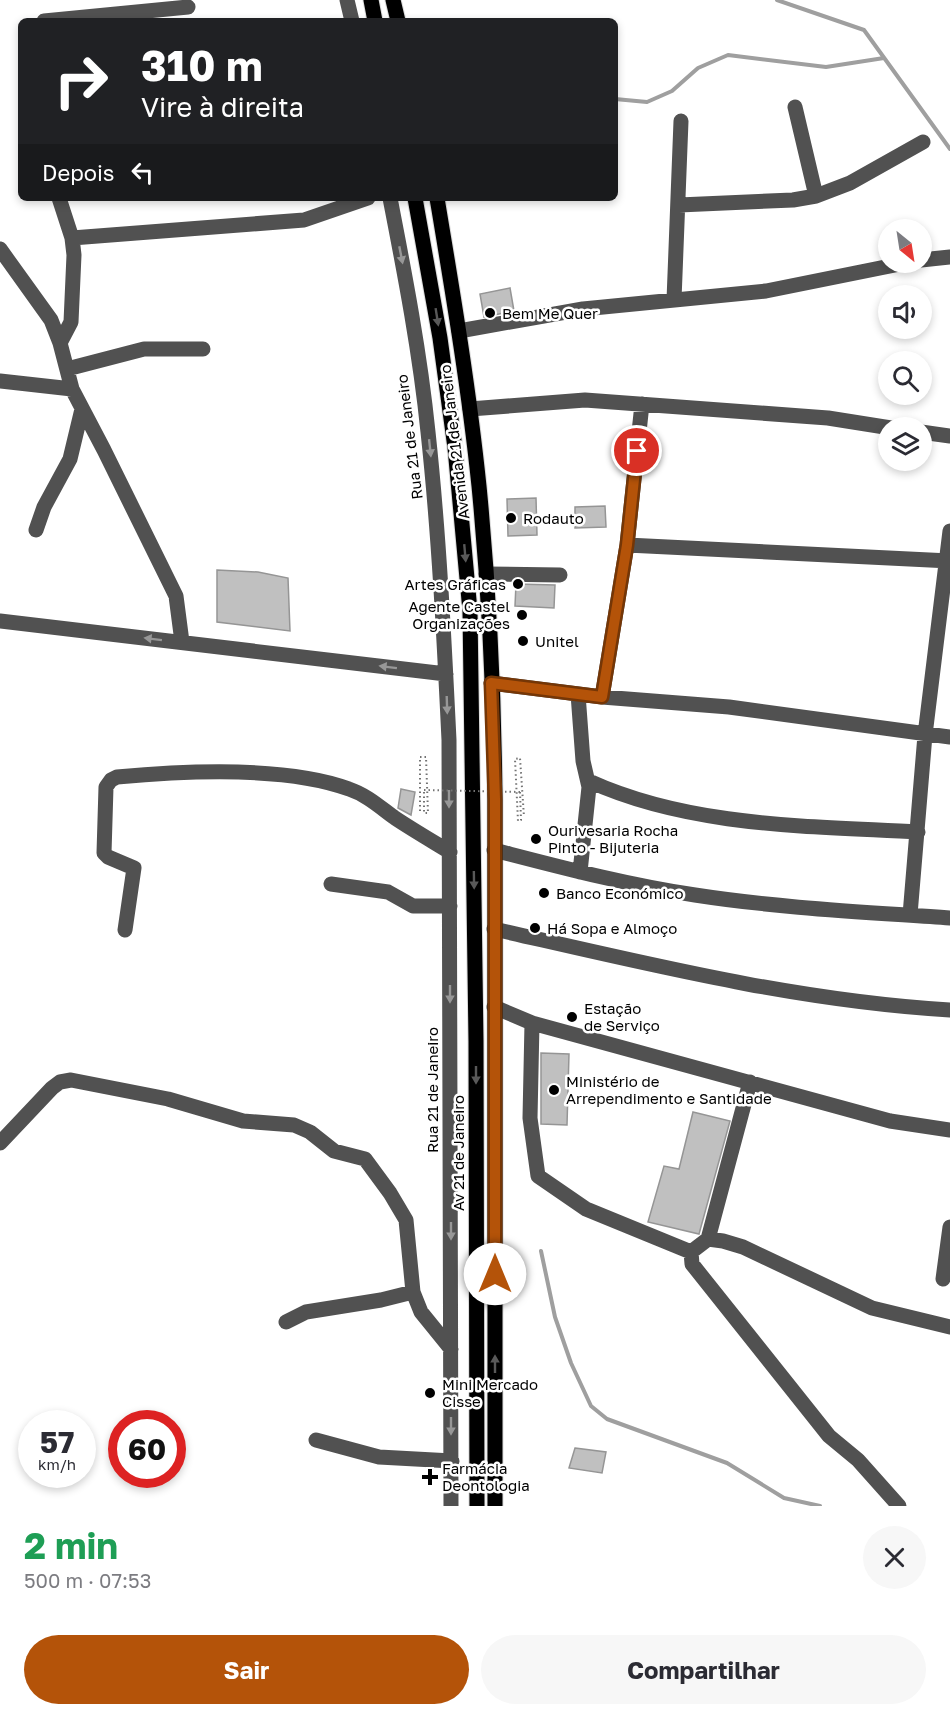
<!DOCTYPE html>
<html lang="pt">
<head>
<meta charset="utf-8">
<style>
  :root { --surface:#fff; --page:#f7f7f7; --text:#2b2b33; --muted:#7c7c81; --accent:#b45309 }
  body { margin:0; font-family:"Golos Text",sans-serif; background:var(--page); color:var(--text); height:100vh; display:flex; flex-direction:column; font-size:22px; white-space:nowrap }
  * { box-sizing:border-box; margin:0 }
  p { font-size:20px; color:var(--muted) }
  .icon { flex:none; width:33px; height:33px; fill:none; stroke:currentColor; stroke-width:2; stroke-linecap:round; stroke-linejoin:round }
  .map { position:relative; height:1506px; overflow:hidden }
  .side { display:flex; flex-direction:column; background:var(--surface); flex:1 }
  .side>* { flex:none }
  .top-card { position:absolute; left:18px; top:18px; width:600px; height:183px; border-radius:9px; box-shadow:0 3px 9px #0003; background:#202124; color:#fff; overflow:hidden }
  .needle { width:39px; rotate:150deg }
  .buttons { position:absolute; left:878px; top:219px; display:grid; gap:12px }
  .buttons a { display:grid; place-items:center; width:54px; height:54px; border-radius:50%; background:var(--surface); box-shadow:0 3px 9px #0003; font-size:30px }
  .speed { position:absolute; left:18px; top:1410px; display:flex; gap:12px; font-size:30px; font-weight:700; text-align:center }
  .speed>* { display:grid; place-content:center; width:78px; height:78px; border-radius:50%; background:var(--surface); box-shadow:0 3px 9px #0003; line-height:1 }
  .speed small { font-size:15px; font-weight:400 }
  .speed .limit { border:9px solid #d22; background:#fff; color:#111 }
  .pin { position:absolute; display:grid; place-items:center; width:51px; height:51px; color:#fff; margin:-26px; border:3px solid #fff; border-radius:50%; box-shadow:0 2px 6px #0007 }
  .me { position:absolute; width:66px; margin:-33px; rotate:0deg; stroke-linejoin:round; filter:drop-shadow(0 0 4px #0008) }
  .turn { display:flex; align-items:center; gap:21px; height:126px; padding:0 24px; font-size:27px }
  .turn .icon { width:78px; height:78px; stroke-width:2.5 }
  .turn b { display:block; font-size:42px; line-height:51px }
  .then { display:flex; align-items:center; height:57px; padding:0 24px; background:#0003; gap:12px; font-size:22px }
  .round { display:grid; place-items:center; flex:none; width:63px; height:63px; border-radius:32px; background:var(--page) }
  .summary { display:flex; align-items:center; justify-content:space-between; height:102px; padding:0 24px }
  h1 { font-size:36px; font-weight:700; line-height:45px; color:#1e9e55 }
  .primary-button { display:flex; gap:12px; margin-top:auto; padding:12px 24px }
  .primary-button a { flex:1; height:69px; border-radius:36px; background:var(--accent); color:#fff; font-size:24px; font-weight:700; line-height:69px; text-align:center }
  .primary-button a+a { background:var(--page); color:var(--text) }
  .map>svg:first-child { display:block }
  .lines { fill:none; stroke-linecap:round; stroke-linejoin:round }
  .stream { stroke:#9f9f9f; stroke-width:4 }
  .building { fill:#c0c0c0; stroke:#959595; stroke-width:1.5 }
  .major-casing { stroke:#dbdbdb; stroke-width:17 }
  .path { stroke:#737373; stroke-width:2; stroke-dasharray:1.5 3; stroke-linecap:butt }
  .minor { stroke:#515151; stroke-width:15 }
  .major { stroke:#000; stroke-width:15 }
  .path-bridge { stroke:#737373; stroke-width:2; stroke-dasharray:1.5 3; stroke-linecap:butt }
  .oneway { fill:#979797 }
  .oneway2 { fill:#595959 }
  .route-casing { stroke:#753606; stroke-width:15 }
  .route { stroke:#b45309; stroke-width:10 }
  .poi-dot { fill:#000; stroke:#fff; stroke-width:2 }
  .labels { text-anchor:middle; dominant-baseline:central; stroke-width:5; stroke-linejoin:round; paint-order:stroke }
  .poi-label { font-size:15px; fill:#000; stroke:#fff; text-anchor:start }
  .street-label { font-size:15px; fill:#000; stroke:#fff }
</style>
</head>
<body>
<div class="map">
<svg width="950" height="1506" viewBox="0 0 950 1506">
  <rect width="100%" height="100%" fill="#fff"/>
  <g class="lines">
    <!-- stream -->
    <path class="stream" d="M777,0L864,30L950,149
      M615,99L647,102L672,91L698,68L728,55L826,67L884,58
      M541,1251L555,1317L571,1363L591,1406L607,1419L727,1463L784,1498L820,1506"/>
  </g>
  <!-- building -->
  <path class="building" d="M510,288L514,311L484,317L480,294Z
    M536,498L537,535L508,536L507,499Z
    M605,506L606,527L575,528V507Z
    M217,570L258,572L288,578L290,631L217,622Z
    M516,584L555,585L554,608L515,606Z
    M401,789L415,792L411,815L398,808Z
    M541,1053L569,1054L567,1125L541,1124Z
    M693,1112L730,1121L699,1234L648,1222L664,1166L679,1169Z
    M575,1448L606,1452L602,1473L569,1468Z"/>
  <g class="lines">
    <defs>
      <path id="major" d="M371,0L375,21
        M393,0L398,21
        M415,198L440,338L455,448L470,611L476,1041L477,1506
        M437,198C453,294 469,389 479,486C489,589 494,695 495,799V1506"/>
    </defs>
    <!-- major casing -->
    <use href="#major" class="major-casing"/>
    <!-- path -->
    <path class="path" d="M520,792L521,820L518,821L515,759L520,758L524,817
      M420,811V757H426L428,813H424V790"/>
    <!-- minor -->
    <path class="minor" d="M347,0L352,21
      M44,21L188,7
      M795,107L816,196
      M59,198L72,238L74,255L71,322L60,343
      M390,198C405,275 420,353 428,432C439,534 444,637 449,740L451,1506
      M679,205L793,200L816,196L850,183L923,142
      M72,238L304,220L368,198
      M0,249L51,320L60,343L72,389L104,450L176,596L182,642
      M921,260L950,257
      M674,300L681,121
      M459,331L583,309L766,291L910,262
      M67,369L144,349H203
      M0,381L72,389
      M470,409L585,400L828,418L891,428
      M921,432L950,436
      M36,530L44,507L70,459L82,409
      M627,545L950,561
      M486,574L560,575
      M0,621L446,674
      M491,683L602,697L729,707L950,737
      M578,694L583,761L589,787L580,872
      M602,697L627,545L642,404
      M589,781C690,827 808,826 918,832
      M494,850C560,867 627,885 695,895C779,908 865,912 950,918
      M331,884L388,892L413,906H450
      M910,915L925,735L950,531
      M494,929C644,963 796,1001 950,1010
      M125,930L134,868L108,857L104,853L106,787L111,780L117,777C183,771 287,766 349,789C367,795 381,808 395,818C413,830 432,841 450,852
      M494,1007L532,1023L890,1121L950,1130
      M532,1023L530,1118L538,1176L586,1209L691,1252L708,1239L723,1241L743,1247L872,1308L950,1327
      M0,1143L52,1088L60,1082L71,1080L168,1099L243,1121L294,1125L310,1132L334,1151L365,1159L390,1193L406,1220L413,1292L421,1312L451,1349
      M708,1239L750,1082
      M691,1252L692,1264L829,1436L858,1460L899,1506
      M943,1279L950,1227
      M286,1322L306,1312L381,1300L413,1292
      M316,1440L379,1457L452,1461"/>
    <!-- major -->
    <use href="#major" class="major"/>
    <!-- path-bridge -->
    <path class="path-bridge" d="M424,790L520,792"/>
  </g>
  <!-- one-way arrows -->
  <defs><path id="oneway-solid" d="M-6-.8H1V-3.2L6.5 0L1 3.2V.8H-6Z" transform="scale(1.5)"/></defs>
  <g class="oneway">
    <use href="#oneway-solid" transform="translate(401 255) rotate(79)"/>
    <use href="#oneway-solid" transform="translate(430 448) rotate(84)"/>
    <use href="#oneway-solid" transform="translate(153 639) rotate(-173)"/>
    <use href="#oneway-solid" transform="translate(388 667) rotate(-173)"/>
    <use href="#oneway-solid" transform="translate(447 705) rotate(88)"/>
    <use href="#oneway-solid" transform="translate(449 799) rotate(90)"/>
    <use href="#oneway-solid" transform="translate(450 994) rotate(90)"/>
    <use href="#oneway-solid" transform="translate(451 1231) rotate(90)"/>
    <use href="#oneway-solid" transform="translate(451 1426) rotate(90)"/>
  </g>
  <g class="oneway2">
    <use href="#oneway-solid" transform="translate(437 317) rotate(81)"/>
    <use href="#oneway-solid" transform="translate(465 553) rotate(85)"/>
    <use href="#oneway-solid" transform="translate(474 880) rotate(89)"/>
    <use href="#oneway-solid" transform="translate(476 1075) rotate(90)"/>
    <use href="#oneway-solid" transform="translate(495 1364) rotate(-90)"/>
  </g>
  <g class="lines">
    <defs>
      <path id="route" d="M495,1274V799L491,683L602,697L627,545L637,451"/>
    </defs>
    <!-- route casing -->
    <use href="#route" class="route-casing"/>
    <!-- route -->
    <use href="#route" class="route"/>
  </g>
  <!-- markers -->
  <g class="poi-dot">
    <circle cx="490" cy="313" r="6"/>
    <circle cx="511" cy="518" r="6"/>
    <circle cx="518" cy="584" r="6"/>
    <circle cx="522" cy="615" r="6"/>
    <circle cx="523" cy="641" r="6"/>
    <circle cx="536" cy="839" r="6"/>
    <circle cx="544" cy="893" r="6"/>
    <circle cx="535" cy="928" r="6"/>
    <circle cx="572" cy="1017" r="6"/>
    <circle cx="554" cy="1090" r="6"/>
    <circle cx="430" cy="1393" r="6"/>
    <path d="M427 1468h6v6h6v6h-6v6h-6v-6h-6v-6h6z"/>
  </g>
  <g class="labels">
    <!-- poi labels -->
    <g class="poi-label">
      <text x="502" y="313">Bem Me Quer</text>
      <text x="523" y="518">Rodauto</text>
      <text x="506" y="584" text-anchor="end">Artes Gráficas</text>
      <text x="510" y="606" text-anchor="end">Agente Castel<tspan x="510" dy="17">Organizações</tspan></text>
      <text x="535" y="641">Unitel</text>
      <text x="548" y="830">Ourivesaria Rocha<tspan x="548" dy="17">Pinto - Bijuteria</tspan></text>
      <text x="556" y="893">Banco Económico</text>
      <text x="547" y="928">Há Sopa e Almoço</text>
      <text x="584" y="1008">Estação<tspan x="584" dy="17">de Serviço</tspan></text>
      <text x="566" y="1081">Ministério de<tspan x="566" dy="17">Arrependimento e Santidade</tspan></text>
      <text x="442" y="1384">Mini Mercado<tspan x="442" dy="17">Cisse</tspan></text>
      <text x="442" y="1468">Farmácia<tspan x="442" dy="17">Deontologia</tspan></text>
    </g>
    <!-- street labels -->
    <g class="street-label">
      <text transform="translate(409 437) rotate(-97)">Rua 21 de Janeiro</text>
      <text transform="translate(454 442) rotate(-97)">Avenida 21 de Janeiro</text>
      <text transform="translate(432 1090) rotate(-90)">Rua 21 de Janeiro</text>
      <text transform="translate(458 1153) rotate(-90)">Av 21 de Janeiro</text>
    </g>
  </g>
</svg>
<div class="buttons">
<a><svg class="needle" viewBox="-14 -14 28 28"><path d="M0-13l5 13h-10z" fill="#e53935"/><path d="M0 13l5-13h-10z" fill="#7c7c81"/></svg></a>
<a><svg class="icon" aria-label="sound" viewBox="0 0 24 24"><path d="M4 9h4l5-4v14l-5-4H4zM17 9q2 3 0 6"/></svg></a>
<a><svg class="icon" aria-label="search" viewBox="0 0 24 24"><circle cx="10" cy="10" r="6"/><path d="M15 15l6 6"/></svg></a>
<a><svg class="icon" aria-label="layers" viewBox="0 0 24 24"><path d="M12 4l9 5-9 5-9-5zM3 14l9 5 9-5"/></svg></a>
</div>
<div class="speed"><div>57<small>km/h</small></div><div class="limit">60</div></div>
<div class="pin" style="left:637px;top:451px;background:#d93025"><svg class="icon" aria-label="arrive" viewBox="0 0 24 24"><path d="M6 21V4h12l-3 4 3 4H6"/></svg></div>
<svg class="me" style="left:495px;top:1274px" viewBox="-20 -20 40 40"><circle r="19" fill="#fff"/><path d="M0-13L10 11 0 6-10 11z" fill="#b45309"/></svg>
<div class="top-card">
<div class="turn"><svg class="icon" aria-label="right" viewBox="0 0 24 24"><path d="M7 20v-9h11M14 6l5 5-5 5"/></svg><div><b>310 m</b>Vire à direita</div></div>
<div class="then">Depois<svg class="icon" aria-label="left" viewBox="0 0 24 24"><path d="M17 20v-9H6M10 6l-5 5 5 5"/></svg></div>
</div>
</div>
<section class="side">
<div class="summary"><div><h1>2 min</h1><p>500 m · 07:53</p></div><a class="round"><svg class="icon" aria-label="close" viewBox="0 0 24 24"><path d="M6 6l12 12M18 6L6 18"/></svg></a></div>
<div class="primary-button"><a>Sair</a><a>Compartilhar</a></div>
</section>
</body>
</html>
